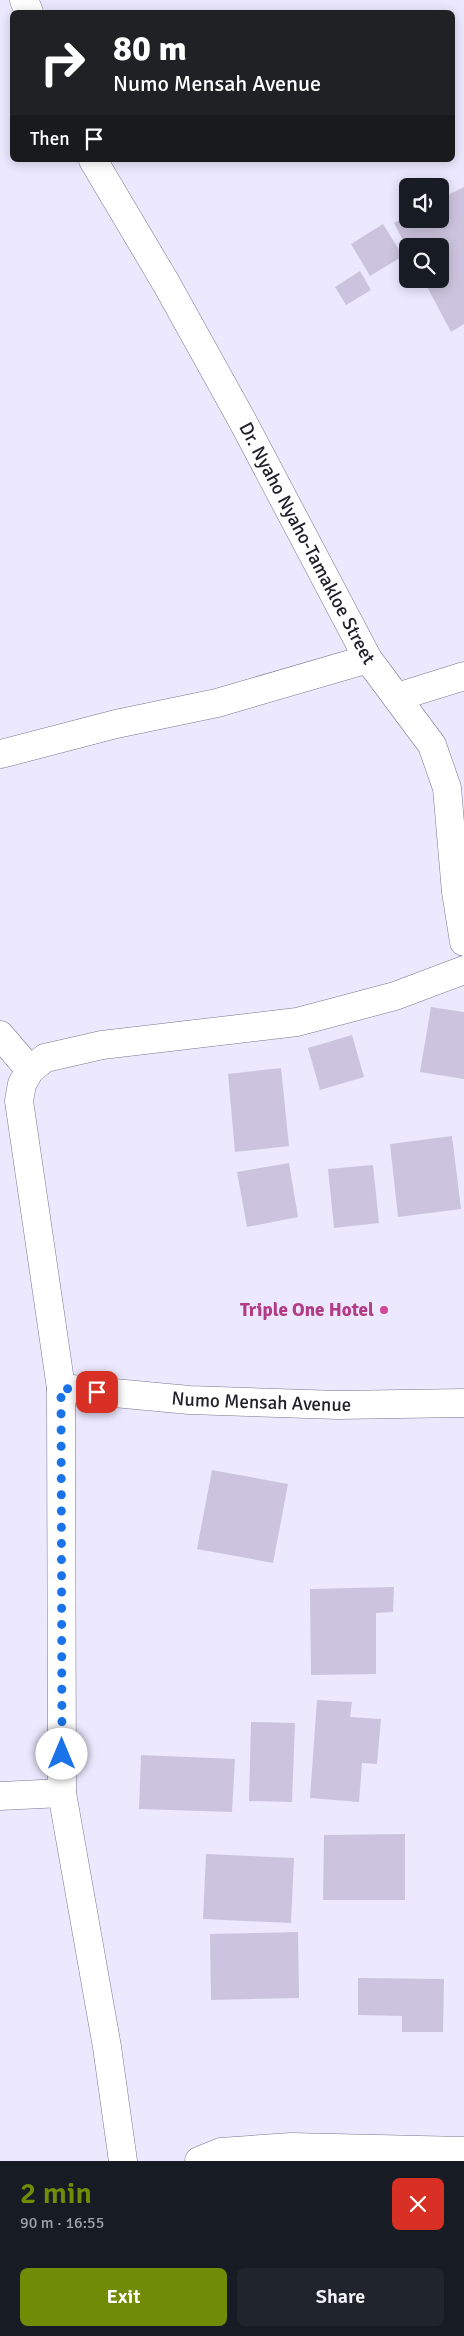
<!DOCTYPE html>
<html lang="en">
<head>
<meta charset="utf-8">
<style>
  :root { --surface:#171b24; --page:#20242c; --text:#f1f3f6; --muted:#9ea1a6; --accent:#708b05 }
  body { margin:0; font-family:Signika,sans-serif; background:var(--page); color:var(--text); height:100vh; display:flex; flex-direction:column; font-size:19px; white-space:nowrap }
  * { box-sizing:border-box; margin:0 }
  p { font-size:16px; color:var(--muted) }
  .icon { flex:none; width:28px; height:28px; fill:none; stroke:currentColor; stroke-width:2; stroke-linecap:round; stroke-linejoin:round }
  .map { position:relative; height:2161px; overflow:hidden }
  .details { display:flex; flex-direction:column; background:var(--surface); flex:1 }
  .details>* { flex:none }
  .banner { position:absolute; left:10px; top:10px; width:445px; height:152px; border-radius:8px; box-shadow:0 2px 12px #0003; background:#202124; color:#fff; overflow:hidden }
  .fabs { position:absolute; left:399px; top:178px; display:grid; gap:10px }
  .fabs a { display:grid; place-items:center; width:50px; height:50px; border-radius:8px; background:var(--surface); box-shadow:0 2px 12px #0003; font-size:25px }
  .pin { position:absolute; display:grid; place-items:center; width:42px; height:42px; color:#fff; margin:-21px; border-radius:10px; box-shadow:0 2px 8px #0006 }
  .me { position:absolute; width:55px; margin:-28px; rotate:0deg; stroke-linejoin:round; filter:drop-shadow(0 0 4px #0008) }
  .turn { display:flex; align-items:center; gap:18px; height:105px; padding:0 20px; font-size:22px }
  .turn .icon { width:65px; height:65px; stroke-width:2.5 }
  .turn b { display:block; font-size:35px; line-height:42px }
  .then { display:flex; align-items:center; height:48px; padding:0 20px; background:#0003; gap:10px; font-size:19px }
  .round { display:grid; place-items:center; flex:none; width:52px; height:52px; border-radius:8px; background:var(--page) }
  .summary { display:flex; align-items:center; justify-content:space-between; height:85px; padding:0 20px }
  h1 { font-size:30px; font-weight:600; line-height:38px; color:var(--accent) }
  .cta { display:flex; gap:10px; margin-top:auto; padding:10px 20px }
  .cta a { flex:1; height:58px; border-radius:8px; background:var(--accent); color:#fff; font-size:20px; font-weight:600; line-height:58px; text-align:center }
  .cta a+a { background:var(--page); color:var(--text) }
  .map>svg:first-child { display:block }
  .building { fill:#ccc4de }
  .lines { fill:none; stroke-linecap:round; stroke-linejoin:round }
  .street-casing { stroke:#7a768e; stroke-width:29 }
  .street { stroke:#fff; stroke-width:28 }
  .route { stroke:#1a73e8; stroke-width:9; stroke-dasharray:0 16.2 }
  .hotel-dot { fill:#d1479c; stroke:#ece8fe; stroke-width:2 }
  .labels { text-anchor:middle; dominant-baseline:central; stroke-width:4; stroke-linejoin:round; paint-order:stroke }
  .street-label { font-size:19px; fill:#22202a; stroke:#ece8fe }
  .hotel-label { font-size:19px; font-weight:bold; fill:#b23c85; stroke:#ece8fe; text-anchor:end }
</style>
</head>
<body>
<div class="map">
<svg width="464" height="2161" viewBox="0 0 464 2161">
  <rect width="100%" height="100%" fill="#ece8fe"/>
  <!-- building -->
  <path class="building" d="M464,187V324L451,332L423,279H440V246H406L394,223L408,216V219H440V199Z
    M383,224L403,256L370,276L351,244Z
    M360,271L371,290L346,305L335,287Z
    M431,1007L464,1012V1079L420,1072Z
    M352,1035L364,1077L320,1090L308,1048Z
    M281,1068L289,1146L235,1152L228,1074Z
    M452,1136L461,1209L398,1217L390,1144Z
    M289,1163L298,1217L247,1227L237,1172Z
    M373,1165L379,1223L334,1228L328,1169Z
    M212,1470L288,1484L273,1563L197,1549Z
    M394,1587L393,1612L376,1613V1674L311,1675L310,1589Z
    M317,1700L352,1702L350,1717L381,1719L377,1764L362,1763L359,1802L310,1798Z
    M251,1722L295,1723L292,1802L249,1801Z
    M141,1755L235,1759L232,1812L139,1809Z
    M405,1834V1900H323L324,1835Z
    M206,1854L294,1858L291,1923L203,1919Z
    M298,1932L299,1998L211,2000L210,1934Z
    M358,1978L444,1979L443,2032H402V2016L358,2015Z"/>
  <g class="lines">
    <defs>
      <g id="street">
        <path d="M24,0L29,12"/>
        <path id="s1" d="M93,160L166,283L242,420L368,659L432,745L447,788L456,892L464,942"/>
        <path d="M397,697L464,676"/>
        <path d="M1,754L116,724L217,703L368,659"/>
        <path d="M0,1035L30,1070"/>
        <path id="s2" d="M61,1388L189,1400L338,1405L464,1403"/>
        <path d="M0,1796L62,1793"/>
        <path d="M123,2161L107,2047L62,1793L61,1388L19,1101L22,1084L30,1070L45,1058L102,1045L297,1022L395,996L464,970"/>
        <path d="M199,2161L221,2152L291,2147L464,2151"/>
      </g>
    </defs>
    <!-- street casing -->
    <use href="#street" class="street-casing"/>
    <!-- street -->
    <use href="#street" class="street"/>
  </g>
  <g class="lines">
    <!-- route -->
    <path class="route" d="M62,1754L61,1388L97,1392"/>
  </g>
  <!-- markers -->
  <circle class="hotel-dot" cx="384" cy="1310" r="5"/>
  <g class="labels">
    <!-- street labels -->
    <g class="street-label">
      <text stroke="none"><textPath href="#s1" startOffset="439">Dr. Nyaho Nyaho-Tamakloe Street</textPath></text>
      <text stroke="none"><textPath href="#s2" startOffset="201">Numo Mensah Avenue</textPath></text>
    </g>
    <!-- hotel labels -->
    <g class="hotel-label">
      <text x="374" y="1310">Triple One Hotel</text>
    </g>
  </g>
</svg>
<div class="fabs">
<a><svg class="icon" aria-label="sound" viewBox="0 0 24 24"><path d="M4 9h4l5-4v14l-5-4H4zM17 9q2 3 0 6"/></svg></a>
<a><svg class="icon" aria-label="search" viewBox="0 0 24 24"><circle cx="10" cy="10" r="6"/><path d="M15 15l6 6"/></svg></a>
</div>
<div class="pin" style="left:97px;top:1392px;background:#d93025"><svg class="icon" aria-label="arrive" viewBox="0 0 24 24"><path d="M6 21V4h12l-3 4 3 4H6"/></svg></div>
<svg class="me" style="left:62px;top:1754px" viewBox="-20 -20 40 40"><circle r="19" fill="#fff"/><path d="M0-13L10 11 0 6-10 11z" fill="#1a73e8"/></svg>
<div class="banner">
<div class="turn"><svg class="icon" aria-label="right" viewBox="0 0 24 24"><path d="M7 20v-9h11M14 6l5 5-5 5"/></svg><div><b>80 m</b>Numo Mensah Avenue</div></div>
<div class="then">Then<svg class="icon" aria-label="arrive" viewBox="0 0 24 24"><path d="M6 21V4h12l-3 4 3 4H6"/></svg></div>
</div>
</div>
<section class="details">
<div class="summary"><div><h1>2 min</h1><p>90 m · 16:55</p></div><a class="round" style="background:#d93025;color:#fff"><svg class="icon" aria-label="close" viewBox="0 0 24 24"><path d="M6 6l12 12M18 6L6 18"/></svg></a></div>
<div class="cta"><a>Exit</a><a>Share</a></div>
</section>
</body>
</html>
